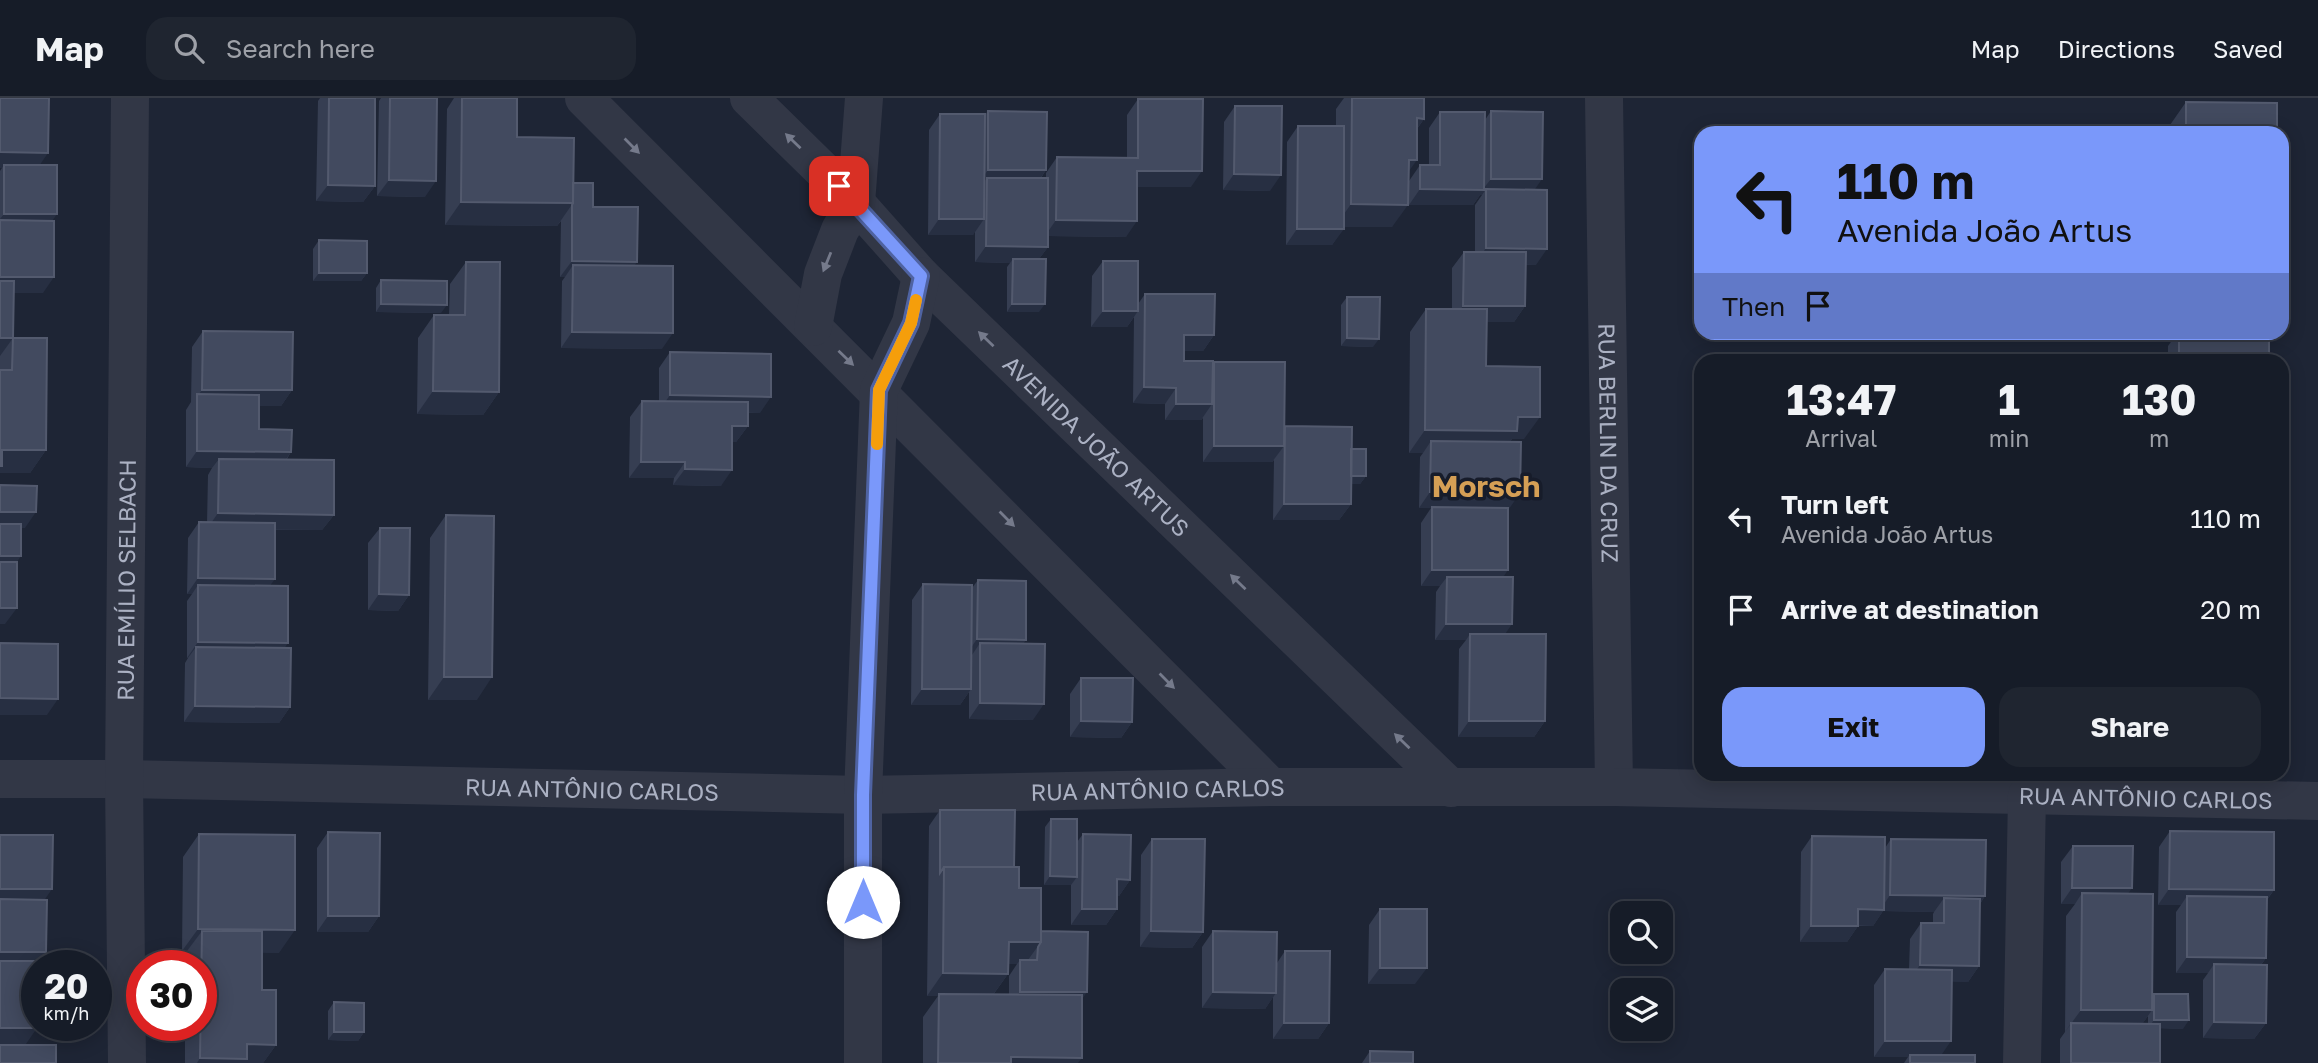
<!DOCTYPE html>
<html lang="en">
<head>
<meta charset="utf-8">
<style>
  :root { --surface:#161c28; --page:#1f2530; --text:#f1f3f6; --muted:#9ea1a8; --line:#353a45; --accent:#7a98fa }
  body { margin:0; font-family:"Golos Text",sans-serif; background:var(--page); color:var(--text); height:100vh; display:flex; flex-direction:column; font-size:26px; white-space:nowrap }
  * { box-sizing:border-box; margin:0 }
  p { font-size:23px; color:var(--muted) }
  .icon { flex:none; width:38px; height:38px; fill:none; stroke:currentColor; stroke-width:2; stroke-linecap:round; stroke-linejoin:round }
  .map { position:relative; flex:1; overflow:hidden }
  .sheet { position:absolute; left:1694px; top:256px; width:595px; height:427px; display:flex; flex-direction:column; background:var(--surface); border-radius:21px; box-shadow:0 4px 18px #0003,0 0 0 2px var(--line) }
  .sheet>* { flex:none }
  .guide { position:absolute; left:1694px; top:28px; width:595px; height:214px; border-radius:21px; box-shadow:0 4px 18px #0003,0 0 0 2px var(--line); background:#7a98fa; color:#111; overflow:hidden }
  .tools { position:absolute; left:1610px; top:803px; display:grid; gap:14px }
  .tools a { display:grid; place-items:center; width:63px; height:63px; border-radius:14px; background:var(--surface); box-shadow:0 4px 18px #0003,0 0 0 2px var(--line); font-size:35px }
  .speed { position:absolute; left:21px; top:852px; display:flex; gap:14px; font-size:35px; font-weight:700; text-align:center }
  .speed>* { display:grid; place-content:center; width:91px; height:91px; border-radius:50%; background:var(--surface); box-shadow:0 4px 18px #0003,0 0 0 2px var(--line); line-height:1 }
  .speed small { font-size:18px; font-weight:400 }
  .speed .limit { border:10px solid #d22; background:#fff; color:#111 }
  .pin { position:absolute; display:grid; place-items:center; width:60px; height:60px; color:#fff; margin:-30px; border-radius:14px; box-shadow:0 4px 10px #0006 }
  .me { position:absolute; width:77px; margin:-38px; rotate:0deg; stroke-linejoin:round; filter:drop-shadow(0 0 5px #0008) }
  .turn { display:flex; align-items:center; gap:24px; height:147px; padding:0 28px; font-size:32px }
  .turn .icon { width:91px; height:91px; stroke-width:2.5 }
  .turn b { display:block; font-size:49px; line-height:60px }
  .then { display:flex; align-items:center; height:66px; padding:0 28px; background:#0003; gap:14px; font-size:26px }
  .eta { display:flex; justify-content:space-evenly; align-items:center; height:119px; text-align:center }
  .eta b { font-size:42px; font-weight:700; line-height:49px }
  .cta { display:flex; gap:14px; margin-top:auto; padding:14px 28px }
  .cta a { flex:1; height:80px; border-radius:21px; background:var(--accent); color:#111; font-size:28px; font-weight:700; line-height:80px; text-align:center }
  .cta a+a { background:var(--page); color:var(--text) }
  ul { padding:0; list-style:none }
  li { display:flex; align-items:center; gap:21px; height:91px; padding:0 28px }
  li div { flex:1 }
  li b { display:block; font-size:26px }
  li em { font-style:normal }
  header { display:flex; align-items:center; gap:42px; box-sizing:border-box; height:98px; padding:0 35px; background:var(--surface); border-bottom:2px solid var(--line) }
  header strong { font-size:33px }
  nav { display:flex; gap:38px; margin-inline-start:auto; font-size:24px }
  .search { width:490px; height:63px; background:var(--page); display:flex; align-items:center; gap:18px; box-sizing:border-box; padding:0 24px; border-radius:21px; color:var(--muted); font-size:26px }
  .map>svg:first-child { display:block }
  .lines { fill:none; stroke-linecap:round; stroke-linejoin:round }
  .minor { stroke:#323746; stroke-width:38 }
  .wall { fill:#363e52; fill-rule:evenodd }
  .shaded-wall { fill:#272f42 }
  .building { fill:#424a5f; stroke:#535a6e; stroke-width:2 }
  .oneway { fill:#757a8b }
  .route-casing { stroke:#4f63a2; stroke-width:18 }
  .route { stroke:#7a98fa; stroke-width:12 }
  .slow { stroke:#f59e0b; stroke-width:12 }
  .labels { text-anchor:middle; dominant-baseline:central; stroke-width:7; stroke-linejoin:round; paint-order:stroke }
  .street-label { font-size:23px; fill:#abb1c3; stroke:#171c2a }
  .district-label { font-size:30px; font-weight:bold; fill:#d59f55; stroke:#171c2a }
</style>
</head>
<body>
<header>
<strong>Map</strong>
<div class="search"><svg class="icon" aria-label="search" viewBox="0 0 24 24"><circle cx="10" cy="10" r="6"/><path d="M15 15l6 6"/></svg>Search here</div>
<nav><a>Map</a><a>Directions</a><a>Saved</a></nav>
</header>
<div class="map">
<svg width="2318" height="965" viewBox="0 0 2318 965">
  <rect width="100%" height="100%" fill="#1e2535"/>
  <g class="lines">
    <!-- minor -->
    <g class="minor">
      <path d="M584,0L1271,689"/>
      <path id="s1" d="M749,0L856,105L921,178L1451,690"/>
      <path id="s2" d="M1604,0L1614,689"/>
      <path d="M813,229L823,176L840,132L856,105L864,0"/>
      <path id="s3" d="M0,681H124L863,697L1271,689H1614L2318,703"/>
      <path id="s4" d="M127,965L124,681L130,0"/>
      <path d="M863,965V697L879,292L911,225L921,178"/>
      <path d="M2022,965L2027,697"/>
    </g>
  </g>
  <!-- wall -->
  <path class="wall" d="M0,0L40,67L53,123L43,195H13V240L46,352L30,375H0V73L2,70Z
    M320,0H375V88L363,104L316,103L318,3Z
    M381,0H437L425,99L377,98L379,3Z
    M454,0H517V39L573,85L593,109L635,168L662,251L561,250L562,183L565,179H560L561,123L557,128L445,127L447,11Z
    M1344,0H1424V21L1417,31L1408,74L1392,129H1344L1332,147H1286L1287,44L1298,28H1336V11Z
    M1138,1L1191,89H1137L1126,139L1048,138V149L1039,161V214H1007V169L1010,165L975,164V133L973,137H928L929,32L940,16L985,17L988,13L1046,72L1041,80H1046V75L1057,59L1127,60V17Z
    M2186,4L2277,35H2170V27Z
    M1235,8L1270,93L1223,92L1224,24Z
    M1491,13L1535,92L1536,167H1526L1525,208L1514,224H1487L1486,268L1524,341H1512L1510,344L1508,411L1504,479L1506,536L1545,623L1534,639H1458L1459,551L1466,542H1435L1436,494L1440,488H1421V425L1431,410H1419L1420,359L1423,355H1409L1410,234L1426,211H1452V170L1464,154H1475V107L1482,97H1480L1473,107H1409V83L1420,67H1429V30L1440,14L1485,22Z
    M319,142L367,175L361,183H313V151Z
    M1103,163L1138,206L1145,196L1214,237L1203,253H1184V263L1213,266L1214,264L1284,330L1285,328L1351,351L1366,378L1360,386H1351V406L1339,422H1273L1274,362L1272,364H1203V320L1201,322H1165V306L1133,305L1134,219L1127,229H1091L1092,178Z
    M466,164L499,294L483,317L417,316L418,240L434,217H449L450,186Z
    M381,182L441,215L376,214V190Z
    M1347,199L1373,249L1341,248V207Z
    M203,233L292,292L281,308H259V331L291,354L287,361L334,417L322,432H275L270,488L284,550L290,609L279,625L184,624L185,565L188,560H187V503L192,496H187L188,440L199,424L207,425L208,377L212,370L186,369V312L191,304L192,249Z
    M2178,234H2269V262H2168V248Z
    M670,254L760,315H748V328L736,344H732L721,388L673,387L674,380H629L630,319L642,303H659V270Z
    M446,417L477,602H428L430,440Z
    M380,430L409,497L398,513L368,512V445Z
    M978,482L1023,546L1033,622L969,621V594L960,607H911L912,502L923,486L972,490Z
    M1081,580L1132,624L1121,640L1070,639V596Z
    M940,712L1014,769L1019,790L1041,833L1082,901L1078,965H923V919L938,898H927L929,728ZM1008,866H1017L1009,878V897H993L1008,876Z
    M1051,721L1077,744L1083,736L1130,782L1119,798H1117V811L1106,827H1071V787H1044L1045,729Z
    M2170,733L2274,792L2267,802L2266,860L2261,867L2266,925L2254,941L2203,940V882L2208,875H2176V814L2181,807H2158L2159,749Z
    M328,734L379,818L368,834H317V750Z
    M199,736L279,855L262,854V892L276,947L263,965H185V928H201V868H186V855L187,853H182L183,759Z
    M1812,738L1885,750L1891,741L1985,798L1980,806L1979,868L1968,884L1952,883L1941,957L1975,965H1904L1908,959H1874V887L1885,871H1909L1910,841L1921,825H1933V816L1934,814L1883,813L1873,828H1858L1847,844H1800L1801,754Z
    M1152,741L1203,834L1192,850L1140,849L1141,757Z
    M2073,748L2129,796L2152,898L2154,896L2183,931L2160,930V965H2060V941L2065,934L2066,818L2075,806H2061V764ZM2148,918V926H2142Z
    M1380,811L1415,886H1368L1369,827Z
    M1213,833L1277,865L1285,853L1329,925L1318,941H1273V899L1265,911L1202,910V849Z
    M334,904L364,934L358,943L328,942V913Z
    M1370,953L1413,965H1362Z"/>
  <!-- shaded-wall -->
  <path class="shaded-wall" d="M1417,20L1424,21L1408,43Z
    M0,54L48,55L37,71L4,67L2,70H0Z
    M1409,62H1417L1401,84Z
    M988,72H1046L1035,88L987,80L981,88H976Z
    M1137,73H1202L1191,89H1126Z
    M1234,76L1281,77L1270,93L1223,92Z
    M1491,81H1542L1531,97L1486,91L1482,97H1480L1473,107H1409L1420,91H1483Z
    M389,82L436,83L425,99L377,98Z
    M328,87L375,88L363,104L316,103Z
    M461,104L573,105L557,128L445,127Z
    M1351,106L1408,107L1392,129H1335Z
    M4,116H57L46,132H0V121Z
    M939,121H984L973,137H928Z
    M1056,122L1137,123L1126,139L1045,138Z
    M1297,131H1344L1332,147H1286Z
    M986,148L1048,149L1036,165L1013,161L1010,165L975,164Z
    M1486,150L1547,151L1536,167L1475,166Z
    M572,163L637,164L626,180L573,167L565,179H560Z
    M319,175H367L361,183H313Z
    M0,179H54L43,195H0Z
    M381,206L447,207L441,215L376,214Z
    M1012,206H1045L1039,214H1007Z
    M1463,208H1525L1514,224H1452Z
    M1103,213H1138L1127,229H1091Z
    M572,234L673,235L662,251L561,250Z
    M1184,237H1214L1203,253H1173Z
    M0,240H13L0,258Z
    M1347,240L1379,241L1373,249L1341,248Z
    M1144,289L1176,290L1165,306L1133,305Z
    M202,292H292L281,308H197V299Z
    M433,293L499,294L483,317L417,316Z
    M670,297L771,299L760,315L659,313Z
    M1176,306H1212L1201,322H1165Z
    M1518,319H1540L1524,341H1512L1502,356L1431,343L1423,355H1409L1425,332Z
    M732,328H748L736,344H721Z
    M1214,348H1284L1272,364H1203Z
    M2,352H46L30,375H0V355Z
    M197,353L291,354L280,370L219,361L212,370L186,369Z
    M641,364H685L674,380H629Z
    M685,371L732,372L721,388L673,387Z
    M1348,378H1366L1360,386H1342Z
    M1430,394L1520,395L1509,411L1419,410Z
    M1284,406H1351L1339,422H1273Z
    M0,414H36L25,430H0Z
    M218,415L334,417L322,432L207,431Z
    M0,458H21L10,474H0Z
    M1432,472H1508L1497,488L1447,479L1440,488H1421Z
    M198,480L275,481L263,497L198,487L192,496H187Z
    M379,496L409,497L398,513L368,512Z
    M0,510H17L5,526H0Z
    M1446,526H1512L1501,542L1470,536L1466,542H1435Z
    M977,541L1026,542L1015,558L980,545L972,557H966Z
    M198,544L288,545L277,561L196,549L188,560H187Z
    M444,579H492L477,602H428Z
    M922,591H971L960,607H911Z
    M0,600L58,601L47,617H0Z
    M980,605L1044,606L1033,622L969,621Z
    M195,608L290,609L279,625L184,624Z
    M1081,623L1132,624L1121,640L1070,639Z
    M1469,623H1545L1534,639H1458Z
    M1050,778L1077,779L1071,787H1044Z
    M1117,781L1130,782L1119,798L1106,797Z
    M2072,790H2132L2121,806L2082,795L2075,806H2061Z
    M0,791H52L41,807H0Z
    M2169,791L2274,792L2262,808L2187,798L2181,807H2158Z
    M1890,797L1985,798L1974,814L1944,800L1934,814L1883,813L1873,828L1847,827L1858,811L1880,812Z
    M1082,811H1117L1106,827H1071Z
    M328,818H379L368,834H317Z
    M1811,828H1858L1847,844H1800Z
    M198,831L295,832L279,855L202,854V833L187,853H182Z
    M1151,833L1203,834L1192,850L1140,849Z
    M1009,844H1041L1025,866L1020,862L1017,866H993Z
    M0,854H46L35,870H0Z
    M2187,859L2266,860L2254,876L2214,866L2208,875H2176Z
    M1920,867L1979,868L1968,884L1909,883Z
    M1380,870H1427L1415,886H1368Z
    M943,875L1008,876L992,898H927Z
    M1020,894H1087L1076,910H1009Z
    M1213,894L1276,895L1265,911L1202,910Z
    M2081,912H2152L2136,935L2071,925L2065,934Z
    M2154,922H2189L2183,931L2148,930Z
    M2214,924L2266,925L2254,941L2203,940Z
    M1284,925H1329L1318,941H1273Z
    M0,930H37L26,946H0Z
    M334,934H364L358,943L328,942Z
    M1885,943H1951L1940,959L1910,957L1908,959H1874Z
    M247,946L276,947L263,965H197L200,960Z
    M1011,959L1082,960L1078,965H1008Z"/>
  <!-- building -->
  <path class="building" d="M0,0H49L48,55L0,54Z
    M329,0H375V88L328,87Z
    M390,0H437L436,83L389,82Z
    M462,0H517V39L574,40L573,105L461,104Z
    M1352,0H1424V21L1417,20V62H1409L1408,107L1351,106Z
    M1138,1H1203L1202,73H1137V123L1056,122L1057,59L1138,60Z
    M2186,4L2277,5V35H2186Z
    M1235,8H1282L1281,77L1234,76Z
    M988,13L1047,14L1046,72H988Z
    M1491,13L1543,14L1542,81H1491Z
    M1440,14H1485L1484,92L1420,91V67H1440Z
    M940,16H985L984,121H939Z
    M1298,28H1344V131H1297Z
    M4,67H57V116H4Z
    M987,80H1048V149L986,148Z
    M573,85H593V109H638L637,164L572,163V107L573,105Z
    M1486,91L1547,92V151L1486,150Z
    M0,122L54,123V179H0Z
    M319,142L367,143V175H319Z
    M1464,154H1526L1525,208H1463Z
    M1013,161H1046L1045,206H1012Z
    M1103,163H1138V213H1103Z
    M466,164H500L499,294L433,293L434,217H465Z
    M573,167L673,168V235L572,234Z
    M381,182L447,183V207L381,206Z
    M0,183H14L13,240H0Z
    M1145,196H1215L1214,237H1184V263H1213L1212,306H1176V290L1144,289Z
    M1347,199H1380L1379,241L1347,240Z
    M1426,211H1487L1486,268L1540,269V319H1518L1517,333L1425,332Z
    M203,233L293,234L292,292H202Z
    M2179,234H2269V262H2179Z
    M13,240H47L46,352H2V368H0V272H12Z
    M670,254L771,256V299L670,297Z
    M1825,256L1878,257V262H1824Z
    M1214,264H1285L1284,348H1214Z
    M197,296L259,297V331L292,332L291,354L197,353Z
    M642,303L748,304V328H732V372L685,371V364H641Z
    M1285,328L1352,329L1351,406H1284Z
    M1431,343L1521,344L1520,395L1430,394Z
    M1351,351H1366V378H1351Z
    M219,361L334,362V417L218,415Z
    M0,387L37,388L36,414H0Z
    M1432,409L1508,410V472H1432Z
    M446,417L494,418L492,579H444Z
    M199,424L275,425V481L198,480Z
    M0,426H21V458H0Z
    M380,430H410L409,497L379,496Z
    M2282,443H2286L2284,596H2282Z
    M0,464H17V510H0Z
    M1447,479H1513L1512,526H1446Z
    M978,482L1026,483V542L977,541Z
    M923,486L972,487L971,591H922Z
    M198,487L288,488V545L198,544Z
    M1470,536H1546L1545,623H1469Z
    M0,545L58,546V601L0,600Z
    M980,545L1045,546L1044,606L980,605Z
    M196,549L291,550L290,609L195,608Z
    M1081,580H1133L1132,624L1081,623Z
    M940,712H1015L1014,769H944L940,775Z
    M1051,721H1077V779L1050,778Z
    M2170,733L2274,734V792L2169,791Z
    M328,734L380,735L379,818H328Z
    M199,736L295,737V832L198,831Z
    M1083,736L1131,737L1130,782L1117,781V811H1082Z
    M0,737H53L52,791H0Z
    M1812,738L1885,739L1884,812L1858,811V828H1811Z
    M1152,741H1205L1203,834L1151,833Z
    M1891,741L1986,742L1985,798L1890,797Z
    M2073,748H2133L2132,790H2072Z
    M944,769H1019V790H1041V844H1009L1008,876L943,875Z
    M2082,795L2153,796L2152,912H2081Z
    M2187,798L2267,799L2266,860L2187,859Z
    M1944,800L1980,801L1979,868L1920,867L1921,825H1944Z
    M0,801L47,802L46,854H0Z
    M1380,811H1427V870H1380Z
    M202,833H262V892H276V947L247,946V961L200,960Z
    M1041,833L1088,834L1087,894H1020V862H1037L1038,849L1041,844Z
    M1213,833L1277,834L1276,895L1213,894Z
    M1285,853H1330L1329,925H1284Z
    M0,863H38V868H37V930H0Z
    M2214,866L2267,867L2266,925L2214,924Z
    M1885,871L1952,872L1951,943H1885Z
    M939,896L1082,897V960L1011,959V965H938Z
    M2154,896H2188L2189,922H2154Z
    M334,904L364,905V934H334Z
    M2071,925L2160,926V965H2071Z
    M0,947H56V965H0Z
    M1370,953L1413,954V965H1370Z
    M1910,957H1975V965H1910Z"/>
  <!-- one-way arrows -->
  <defs><path id="oneway-solid" d="M-6-.8H1V-3.2L6.5 0L1 3.2V.8H-6Z" transform="scale(1.75)"/></defs>
  <g class="oneway">
    <use href="#oneway-solid" transform="translate(793 43) rotate(-136)"/>
    <use href="#oneway-solid" transform="translate(632 48) rotate(45)"/>
    <use href="#oneway-solid" transform="translate(827 164) rotate(112)"/>
    <use href="#oneway-solid" transform="translate(986 241) rotate(-136)"/>
    <use href="#oneway-solid" transform="translate(846 260) rotate(44)"/>
    <use href="#oneway-solid" transform="translate(1007 421) rotate(45)"/>
    <use href="#oneway-solid" transform="translate(1238 484) rotate(-136)"/>
    <use href="#oneway-solid" transform="translate(1167 583) rotate(45)"/>
    <use href="#oneway-solid" transform="translate(1402 643) rotate(-136)"/>
  </g>
  <g class="lines">
    <defs>
      <path id="route" d="M839,88L921,178L911,225L879,292L863,697V804"/>
    </defs>
    <!-- route casing -->
    <use href="#route" class="route-casing"/>
    <!-- route -->
    <use href="#route" class="route"/>
    <!-- slow -->
    <path class="slow" d="M877,346L879,292L911,225L916,202"/>
  </g>
  <g class="labels">
    <!-- street labels -->
    <g class="street-label">
      <text stroke="none"><textPath href="#s2" startOffset="345">RUA BERLIN DA CRUZ</textPath></text>
      <text stroke="none"><textPath href="#s1" startOffset="492">AVENIDA JOÃO ARTUS</textPath></text>
      <text stroke="none"><textPath href="#s4" startOffset="483">RUA EMÍLIO SELBACH</textPath></text>
      <text stroke="none"><textPath href="#s3" startOffset="592">RUA ANTÔNIO CARLOS</textPath></text>
      <text stroke="none"><textPath href="#s3" startOffset="1158">RUA ANTÔNIO CARLOS</textPath></text>
      <text stroke="none"><textPath href="#s3" startOffset="2146">RUA ANTÔNIO CARLOS</textPath></text>
    </g>
    <!-- district labels -->
    <g class="district-label">
      <text x="1486" y="388">Morsch</text>
    </g>
  </g>
</svg>
<div class="tools">
<a><svg class="icon" aria-label="search" viewBox="0 0 24 24"><circle cx="10" cy="10" r="6"/><path d="M15 15l6 6"/></svg></a>
<a><svg class="icon" aria-label="layers" viewBox="0 0 24 24"><path d="M12 4l9 5-9 5-9-5zM3 14l9 5 9-5"/></svg></a>
</div>
<div class="speed"><div>20<small>km/h</small></div><div class="limit">30</div></div>
<div class="pin" style="left:839px;top:88px;background:#d93025"><svg class="icon" aria-label="arrive" viewBox="0 0 24 24"><path d="M6 21V4h12l-3 4 3 4H6"/></svg></div>
<svg class="me" style="left:863px;top:804px" viewBox="-20 -20 40 40"><circle r="19" fill="#fff"/><path d="M0-13L10 11 0 6-10 11z" fill="#7a98fa"/></svg>
<div class="guide">
<div class="turn"><svg class="icon" aria-label="left" viewBox="0 0 24 24"><path d="M17 20v-9H6M10 6l-5 5 5 5"/></svg><div><b>110 m</b>Avenida João Artus</div></div>
<div class="then">Then<svg class="icon" aria-label="arrive" viewBox="0 0 24 24"><path d="M6 21V4h12l-3 4 3 4H6"/></svg></div>
</div>
<section class="sheet">
<div class="eta">
<div><b>13:47</b><p>Arrival</p></div>
<div><b>1</b><p>min</p></div>
<div><b>130</b><p>m</p></div>
</div>
<ul>
<li><svg class="icon" aria-label="left" viewBox="0 0 24 24"><path d="M17 20v-9H6M10 6l-5 5 5 5"/></svg><div><b>Turn left</b><p>Avenida João Artus</p></div><em>110 m</em></li>
<li><svg class="icon" aria-label="arrive" viewBox="0 0 24 24"><path d="M6 21V4h12l-3 4 3 4H6"/></svg><div><b>Arrive at destination</b></div><em>20 m</em></li>
</ul>
<div class="cta"><a>Exit</a><a>Share</a></div>
</section>
</div>
</body>
</html>
